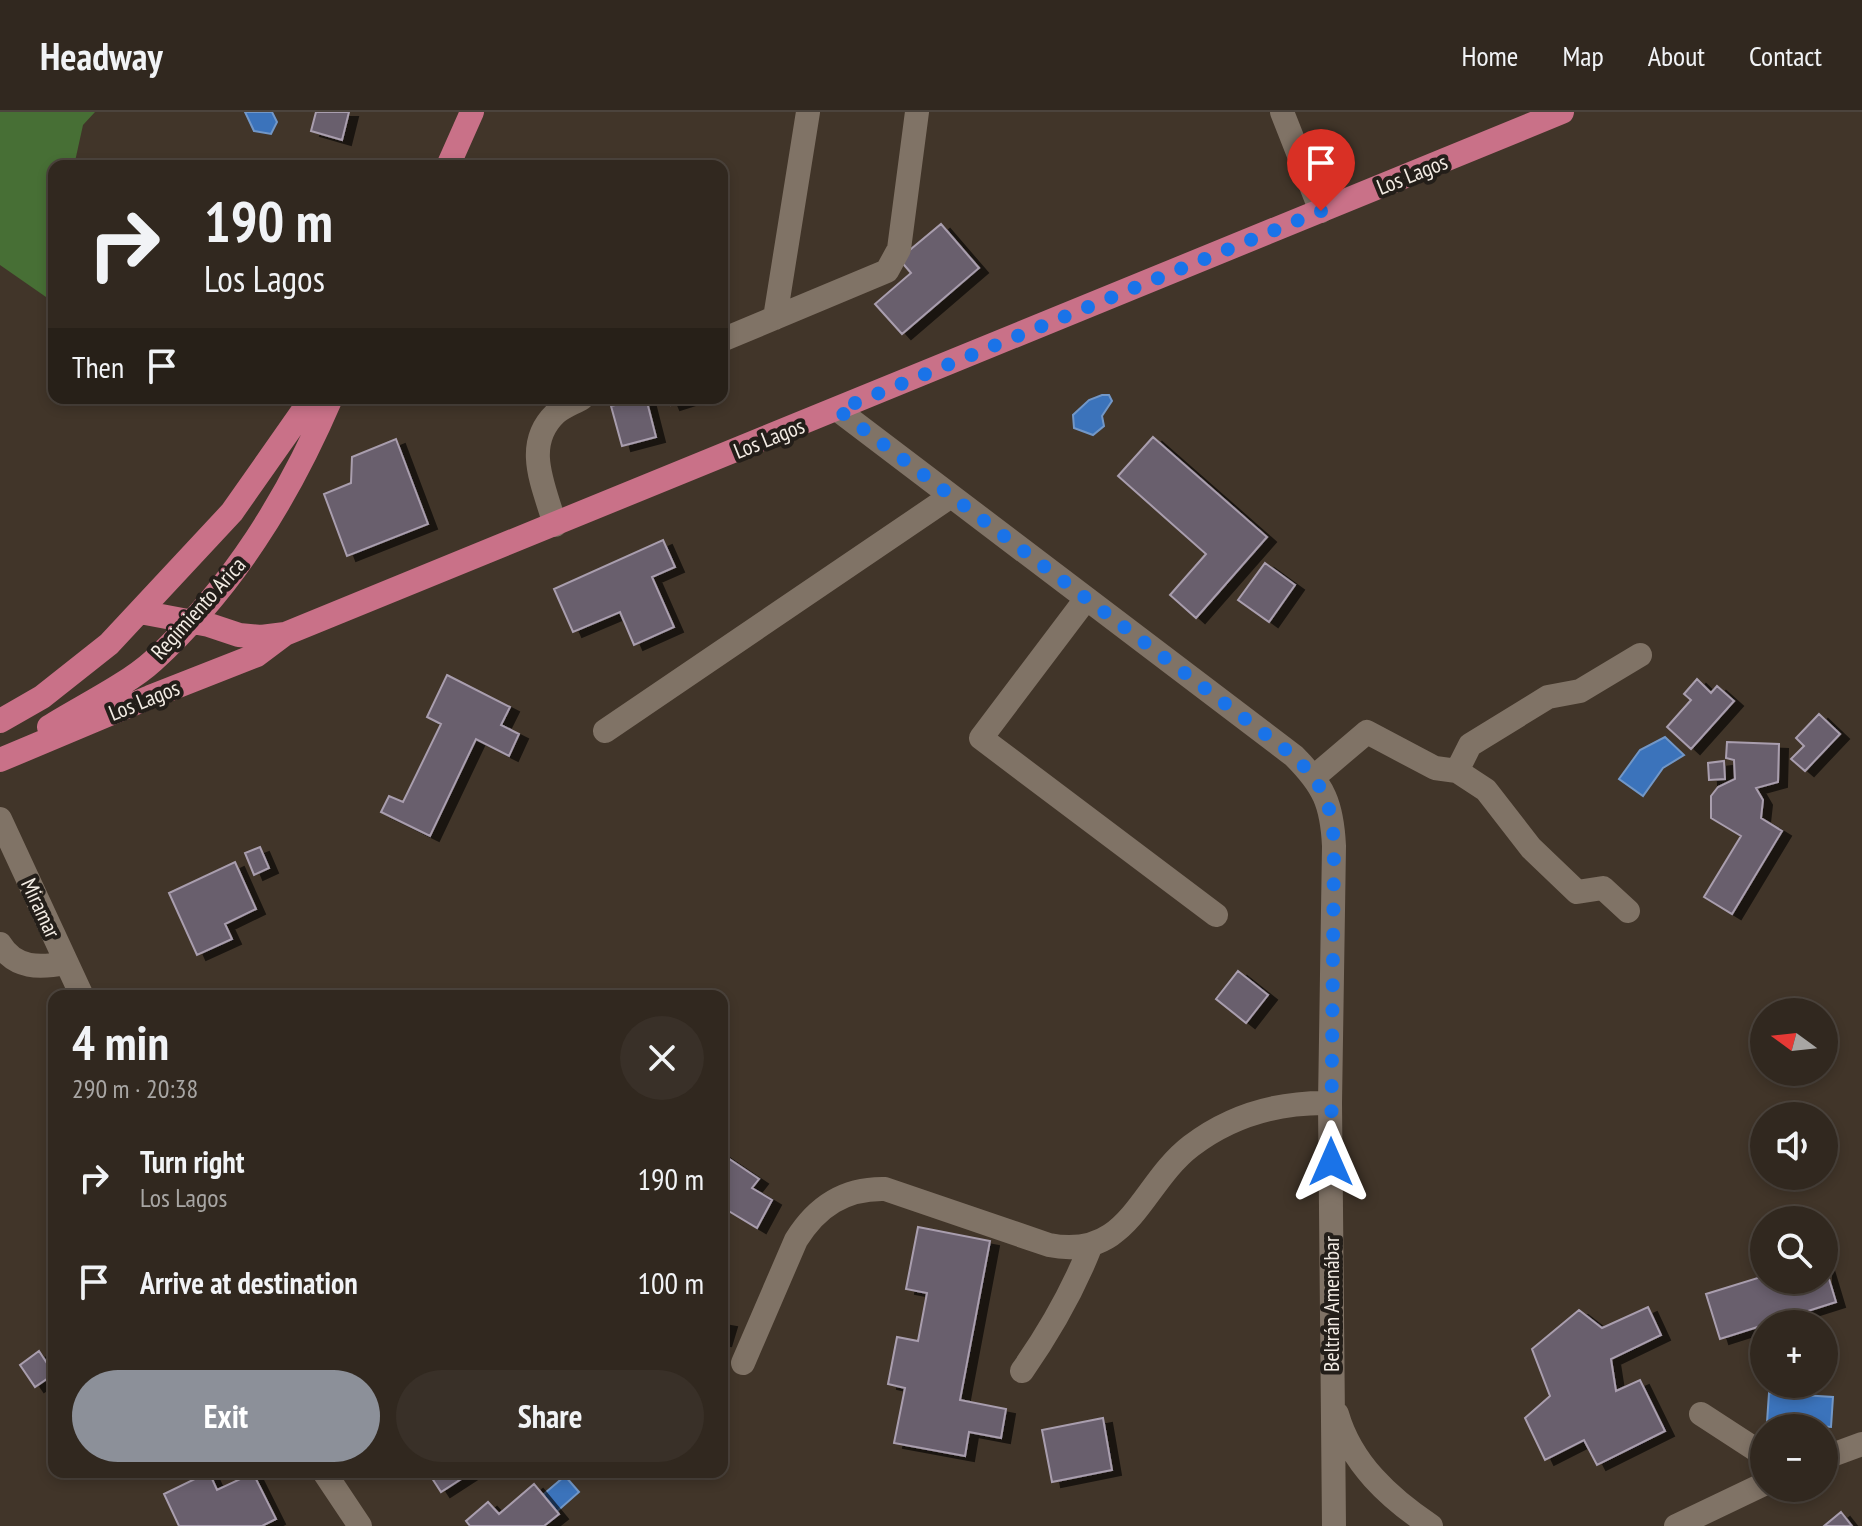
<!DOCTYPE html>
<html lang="en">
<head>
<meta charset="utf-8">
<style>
  :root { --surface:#31281f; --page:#393028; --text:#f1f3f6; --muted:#a8a6a4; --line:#4c443d; --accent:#8c9099 }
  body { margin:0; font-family:"PT Sans Narrow",sans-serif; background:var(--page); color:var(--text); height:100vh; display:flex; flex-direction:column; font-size:30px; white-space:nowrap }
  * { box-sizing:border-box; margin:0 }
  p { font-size:26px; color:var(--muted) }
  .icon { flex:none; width:44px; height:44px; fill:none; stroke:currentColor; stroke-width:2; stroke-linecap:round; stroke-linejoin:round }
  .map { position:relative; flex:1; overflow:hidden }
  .panel { position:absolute; left:48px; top:878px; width:680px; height:488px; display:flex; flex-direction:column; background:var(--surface); border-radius:16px; box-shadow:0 4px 12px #0003,0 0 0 2px var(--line) }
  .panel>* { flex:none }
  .guide { position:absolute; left:48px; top:48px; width:680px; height:244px; border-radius:16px; box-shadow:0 4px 12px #0003,0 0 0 2px var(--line); background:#31281f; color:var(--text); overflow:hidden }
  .needle { width:52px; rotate:285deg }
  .tools { position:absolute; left:1750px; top:886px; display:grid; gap:16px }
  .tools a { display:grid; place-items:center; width:88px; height:88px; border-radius:50%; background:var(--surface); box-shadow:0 4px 12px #0003,0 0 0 2px var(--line); font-size:40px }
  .pin { position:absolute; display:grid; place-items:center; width:68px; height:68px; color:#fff; margin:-82px -34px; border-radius:50% 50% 50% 0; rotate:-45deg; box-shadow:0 0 8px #0007 }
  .pin .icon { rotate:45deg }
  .me { position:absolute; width:88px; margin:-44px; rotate:0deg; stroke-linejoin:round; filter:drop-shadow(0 0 6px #0008) }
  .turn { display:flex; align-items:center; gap:28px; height:168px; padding:0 24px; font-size:36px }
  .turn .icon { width:104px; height:104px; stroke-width:2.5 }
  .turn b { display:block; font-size:56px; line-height:68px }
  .then { display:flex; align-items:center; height:76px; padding:0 24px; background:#0003; gap:16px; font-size:30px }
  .round { display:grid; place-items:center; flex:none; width:84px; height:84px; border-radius:42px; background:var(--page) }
  .head { display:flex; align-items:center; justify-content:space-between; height:136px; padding:0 24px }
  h1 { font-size:48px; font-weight:600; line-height:60px }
  .button { display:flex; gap:16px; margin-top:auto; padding:16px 24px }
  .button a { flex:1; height:92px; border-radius:48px; background:var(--accent); color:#fff; font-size:32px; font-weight:600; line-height:92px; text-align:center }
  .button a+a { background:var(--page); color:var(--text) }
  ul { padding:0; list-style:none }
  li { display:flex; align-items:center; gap:24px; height:104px; padding:0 24px }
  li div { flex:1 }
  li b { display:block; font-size:30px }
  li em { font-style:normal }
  header { display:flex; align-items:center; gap:48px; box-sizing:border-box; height:112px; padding:0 40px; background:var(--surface); border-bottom:2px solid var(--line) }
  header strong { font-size:38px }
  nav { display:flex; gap:44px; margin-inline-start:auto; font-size:28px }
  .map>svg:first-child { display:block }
  .green { fill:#476f35 }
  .water { fill:#3b73bb; stroke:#7297c7; stroke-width:2 }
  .building { fill:#695e6d; stroke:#a99eae; stroke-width:2; filter:url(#shadow) }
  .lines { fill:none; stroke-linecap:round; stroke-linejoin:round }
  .minor { stroke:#807366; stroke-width:24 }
  .major { stroke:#c97188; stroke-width:24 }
  .route { stroke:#1a73e8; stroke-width:14; stroke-dasharray:0 25.2 }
  .labels { text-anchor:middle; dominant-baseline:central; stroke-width:8; stroke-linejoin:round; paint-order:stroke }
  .street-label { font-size:22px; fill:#f3ece4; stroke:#231e19 }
</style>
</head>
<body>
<header>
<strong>Headway</strong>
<nav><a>Home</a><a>Map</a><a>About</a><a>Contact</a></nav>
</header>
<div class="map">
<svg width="1862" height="1414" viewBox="0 0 1862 1414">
  <defs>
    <filter id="shadow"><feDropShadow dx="9" dy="5" stdDeviation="0" flood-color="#0009"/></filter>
  </defs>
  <rect width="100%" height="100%" fill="#413529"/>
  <!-- green -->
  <path class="green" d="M0,0H95L83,13L74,54H54V148L46,185L0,153Z"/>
  <!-- water -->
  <path class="water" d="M245,0H272L277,10L271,22L254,19Z
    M1102,283H1109L1112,289L1102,304L1104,314L1093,323L1074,316L1073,303L1089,288Z
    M1665,625L1684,643L1663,656L1643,684L1619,667L1640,638Z
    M1769,1281L1833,1285L1831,1315L1767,1310Z
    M565,1364L579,1380L546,1409L532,1392Z"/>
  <!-- building -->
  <path class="building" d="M316,0H349L342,28L311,19Z
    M941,112L979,156L902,222L875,192L911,161L899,147Z
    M646,286L656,325L622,334L611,294Z
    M668,286H693L671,293Z
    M1153,325L1267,425L1196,506L1170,483L1206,442L1118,364Z
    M396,327L428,412L347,444L324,382L351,371L352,345Z
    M663,428L675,455L652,465L674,515L634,533L620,500L573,520L554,477Z
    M1265,451L1295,473L1269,510L1238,488Z
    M447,563L510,595L501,613L519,622L509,644L476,627L430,724L381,700L389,684L403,690L441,612L427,605Z
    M1697,567L1711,581L1717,574L1734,589L1691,637L1667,615L1691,588L1684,582Z
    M1819,602L1840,622L1805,659L1791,647L1804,634L1796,626Z
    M1727,630L1779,632L1778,670L1756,676L1763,688L1761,706L1782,719L1732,802L1704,785L1741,724L1711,706V684L1718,675L1735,667L1734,648L1726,646Z
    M1724,649L1725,667L1709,668L1708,651Z
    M260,735L269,756L254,763L245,741Z
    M235,750L256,797L225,812L232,827L197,843L169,781Z
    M1238,859L1268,883L1246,911L1216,887Z
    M722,1042L759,1067L752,1076L772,1088L757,1116L722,1095Z
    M918,1115L990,1129L960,1288L1006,1297L1001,1326L969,1320L965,1344L894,1331L905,1276L888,1272L897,1225L918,1229L927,1181L906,1177Z
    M1824,1150L1836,1190L1720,1227L1706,1182L1764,1164V1168H1824Z
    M1648,1195L1661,1223L1611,1247L1616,1279L1640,1268L1665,1319L1597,1353L1584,1328L1545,1348L1525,1306L1550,1284L1532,1237L1579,1198L1602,1216Z
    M722,1209L728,1210L722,1230Z
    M39,1239L54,1262L35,1275L20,1253Z
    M1103,1306L1112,1358L1052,1370L1042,1318Z
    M209,1360L217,1378L253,1361L276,1407L262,1414H179L164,1382Z
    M428,1360H472L441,1380Z
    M534,1372L559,1402L544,1414H470L466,1409L488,1390L499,1402Z
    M1841,1400L1852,1414H1824Z"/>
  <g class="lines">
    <!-- minor -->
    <path class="minor" d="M1282,0L1321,99
      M775,206L808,0
      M722,228L887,159L899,137L917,0
      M838,298L1294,644C1324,674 1332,692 1334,734L1330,991L1334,1414
      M555,413C545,376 522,334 555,302C562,295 574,291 582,286
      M1086,487L981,626L1216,803
      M605,619L951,384
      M1457,659L1470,633L1548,585L1580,579L1640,543
      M1314,665L1367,620L1435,656L1457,659L1486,678L1531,736L1577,780L1603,776L1628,799
      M0,707L82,884
      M0,832C15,857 40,856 66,851
      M743,1251L796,1128C817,1094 845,1076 885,1077L1049,1133C1130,1149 1140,1073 1191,1034C1233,1002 1279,990 1330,991
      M1022,1259C1050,1219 1073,1179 1091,1133
      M1337,1302C1351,1351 1389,1386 1431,1414
      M1701,1302L1764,1343
      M1824,1346L1862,1332
      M324,1360L360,1414
      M1676,1414L1764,1372"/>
    <!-- major -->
    <path class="major" d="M448,54L472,0
      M140,500L209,513L239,523L261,525L285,522
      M0,609L42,585L109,532L232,400L312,286
      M49,615C79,596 128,572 153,549C233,475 288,386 331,286
      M0,648L150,585L257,543L285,522L1562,0"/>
  </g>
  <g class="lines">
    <!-- route -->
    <path class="route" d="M1321,99L838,298L1294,644C1324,674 1332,692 1334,734L1331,1050"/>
  </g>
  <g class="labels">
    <!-- street labels -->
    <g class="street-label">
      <text transform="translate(1412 62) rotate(-22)">Los Lagos</text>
      <text transform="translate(769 326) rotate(-22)">Los Lagos</text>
      <text transform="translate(198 496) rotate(-48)">Regimiento Arica</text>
      <text transform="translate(144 588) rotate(-22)">Los Lagos</text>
      <text transform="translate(41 796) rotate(65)">Miramar</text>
      <text transform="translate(1331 1192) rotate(-90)">Beltrán Amenábar</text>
    </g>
  </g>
</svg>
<div class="tools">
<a><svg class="needle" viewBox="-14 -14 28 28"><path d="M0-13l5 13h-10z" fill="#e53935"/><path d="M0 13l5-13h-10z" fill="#a8a6a4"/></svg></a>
<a><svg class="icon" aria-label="sound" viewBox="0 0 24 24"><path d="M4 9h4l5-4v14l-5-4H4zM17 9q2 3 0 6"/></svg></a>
<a><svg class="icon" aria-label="search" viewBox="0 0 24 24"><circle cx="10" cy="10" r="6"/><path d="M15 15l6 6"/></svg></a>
<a>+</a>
<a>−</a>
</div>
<div class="pin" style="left:1321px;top:99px;background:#d93025"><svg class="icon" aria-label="arrive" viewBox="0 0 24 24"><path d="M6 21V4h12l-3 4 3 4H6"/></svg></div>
<svg class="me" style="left:1331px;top:1050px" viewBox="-20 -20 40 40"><path d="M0-17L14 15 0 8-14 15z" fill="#1a73e8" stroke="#fff" stroke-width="4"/></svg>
<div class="guide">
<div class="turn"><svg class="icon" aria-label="right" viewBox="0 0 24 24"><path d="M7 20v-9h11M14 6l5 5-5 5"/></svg><div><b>190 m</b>Los Lagos</div></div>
<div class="then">Then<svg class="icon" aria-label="arrive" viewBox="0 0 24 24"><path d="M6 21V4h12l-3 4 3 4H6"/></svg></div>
</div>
<section class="panel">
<div class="head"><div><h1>4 min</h1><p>290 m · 20:38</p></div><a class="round"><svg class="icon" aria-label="close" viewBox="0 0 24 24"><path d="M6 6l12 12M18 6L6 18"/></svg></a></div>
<ul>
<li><svg class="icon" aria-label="right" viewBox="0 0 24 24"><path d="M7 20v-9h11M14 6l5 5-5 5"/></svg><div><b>Turn right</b><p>Los Lagos</p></div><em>190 m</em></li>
<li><svg class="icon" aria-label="arrive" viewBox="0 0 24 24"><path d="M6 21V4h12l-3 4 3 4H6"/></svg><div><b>Arrive at destination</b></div><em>100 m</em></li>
</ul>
<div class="button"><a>Exit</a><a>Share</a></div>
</section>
</div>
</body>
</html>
